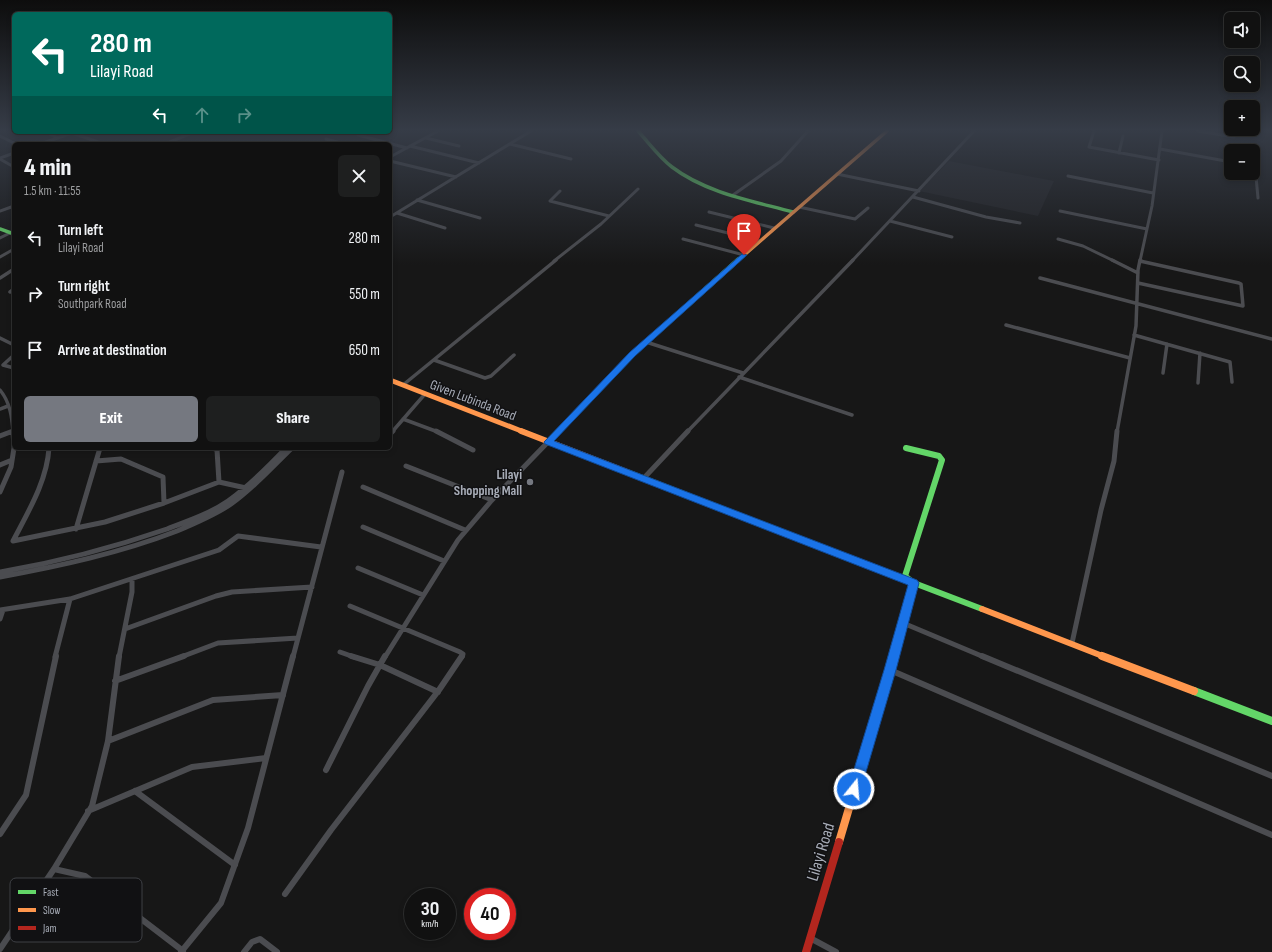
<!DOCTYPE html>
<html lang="en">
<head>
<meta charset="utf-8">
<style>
  :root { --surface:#111; --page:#1e1f1f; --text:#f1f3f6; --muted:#9c9d9f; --line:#303131; --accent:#757880 }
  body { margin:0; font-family:"Sofia Sans Condensed",sans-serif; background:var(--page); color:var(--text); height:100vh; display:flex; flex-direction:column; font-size:15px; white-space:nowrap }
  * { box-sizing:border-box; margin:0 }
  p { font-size:13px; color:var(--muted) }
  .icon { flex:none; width:22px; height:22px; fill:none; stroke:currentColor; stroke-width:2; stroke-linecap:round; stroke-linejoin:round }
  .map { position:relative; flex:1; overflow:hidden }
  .sheet { position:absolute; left:12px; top:142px; width:380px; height:308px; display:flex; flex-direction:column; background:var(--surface); border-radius:6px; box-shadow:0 2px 6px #0003,0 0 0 1px var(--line) }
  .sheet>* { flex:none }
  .hud { position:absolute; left:12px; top:12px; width:380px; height:122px; border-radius:6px; box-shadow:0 2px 6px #0003,0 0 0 1px var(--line); background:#00695c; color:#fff; overflow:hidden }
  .fabs { position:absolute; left:1224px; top:12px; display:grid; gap:8px }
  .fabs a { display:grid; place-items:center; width:36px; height:36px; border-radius:6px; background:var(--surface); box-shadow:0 2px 6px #0003,0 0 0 1px var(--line); font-size:20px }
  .speed { position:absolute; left:404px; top:888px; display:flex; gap:8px; font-size:20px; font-weight:700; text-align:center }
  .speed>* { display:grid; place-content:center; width:52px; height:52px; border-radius:50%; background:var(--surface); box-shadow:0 2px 6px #0003,0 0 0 1px var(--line); line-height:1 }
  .speed small { font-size:10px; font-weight:400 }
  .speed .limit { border:6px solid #d22; background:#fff; color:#111 }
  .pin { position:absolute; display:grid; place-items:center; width:34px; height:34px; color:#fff; margin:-41px -17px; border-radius:50% 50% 50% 0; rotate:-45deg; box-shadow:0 0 4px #0007 }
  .pin .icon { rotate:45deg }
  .me { position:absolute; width:44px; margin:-22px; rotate:17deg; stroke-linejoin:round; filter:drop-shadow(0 0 3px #0008) }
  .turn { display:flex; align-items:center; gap:14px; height:84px; padding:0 12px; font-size:18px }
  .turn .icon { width:52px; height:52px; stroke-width:2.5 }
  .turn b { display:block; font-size:28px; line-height:34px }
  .lanes { display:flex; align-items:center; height:38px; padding:0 12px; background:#0003; justify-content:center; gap:20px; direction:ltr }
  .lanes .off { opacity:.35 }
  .round { display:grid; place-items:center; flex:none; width:42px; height:42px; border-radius:6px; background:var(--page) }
  .overview { display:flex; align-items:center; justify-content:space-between; height:68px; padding:0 12px }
  h1 { font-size:24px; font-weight:800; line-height:30px }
  .action { display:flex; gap:8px; margin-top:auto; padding:8px 12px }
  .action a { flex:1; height:46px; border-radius:6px; background:var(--accent); color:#fff; font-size:16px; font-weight:800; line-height:46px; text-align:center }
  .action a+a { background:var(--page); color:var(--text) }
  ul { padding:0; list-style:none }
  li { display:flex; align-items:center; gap:12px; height:56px; padding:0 12px }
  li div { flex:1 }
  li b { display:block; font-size:15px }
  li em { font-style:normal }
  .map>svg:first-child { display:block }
  .built { fill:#212123 }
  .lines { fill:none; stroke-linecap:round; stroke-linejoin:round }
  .street-far3 { stroke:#4b4c50; stroke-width:3 }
  .street-far2 { stroke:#4b4c50; stroke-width:3.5 }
  .street-far1 { stroke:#4b4c50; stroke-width:5 }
  .street { stroke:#4b4c50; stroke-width:6 }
  .fast-far3 { stroke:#63d668; stroke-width:3.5 }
  .fast-far2 { stroke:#63d668; stroke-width:5 }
  .fast-far1 { stroke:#63d668; stroke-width:6 }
  .fast { stroke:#63d668; stroke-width:8 }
  .slow-far3 { stroke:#ff974d; stroke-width:3.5 }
  .slow-far2 { stroke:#ff974d; stroke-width:5 }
  .slow-far1 { stroke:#ff974d; stroke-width:6 }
  .slow { stroke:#ff974d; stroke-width:8 }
  .jam { stroke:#b3261e; stroke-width:8 }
  .route { fill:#1a73e8; stroke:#114b97 }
  .poi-dot { fill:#757880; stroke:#111113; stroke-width:1.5 }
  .labels { text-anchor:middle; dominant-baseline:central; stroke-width:3; stroke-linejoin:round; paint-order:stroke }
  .street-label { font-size:14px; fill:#a8adb8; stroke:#111113 }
  .poi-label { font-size:14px; font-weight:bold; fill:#a8adb8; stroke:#111113; text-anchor:end }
  .near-street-label { font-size:17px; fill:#a8adb8; stroke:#111113 }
  .key { fill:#111113; stroke:#3e4045; stroke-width:1 }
  .key-label { font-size:11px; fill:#a8adb8 }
</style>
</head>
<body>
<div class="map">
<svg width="1272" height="952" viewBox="0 0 1272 952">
  <rect width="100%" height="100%" fill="#171717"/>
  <!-- built -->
  <path class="built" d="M949,161L1054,181L1038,216L919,191Z"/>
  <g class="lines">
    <!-- street-far3 -->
    <path class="street-far3" d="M1094,131L1089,147L1159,160
      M1198,131L1234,137
      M45,132L58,138
      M72,133L104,144
      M358,135L407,148
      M0,136L16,144
      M426,138L459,146
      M326,139L344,144
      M40,144L75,132
      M165,144L194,132
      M510,144L571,159
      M410,146L479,163
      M1160,149L1231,162
      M1119,153L1123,136
      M390,157L438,131
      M0,158L14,153
      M0,159L14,167
      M390,161L456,177
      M1253,166H1255L1258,198
      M837,174L919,191
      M1068,176L1153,193
      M560,191L550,201L609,216
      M733,195L781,161L808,131
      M913,197L986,217L1020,223
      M417,200L480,218
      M799,207L855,219L868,208
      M0,211L14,206
      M1060,211L1147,229
      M709,212L774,228
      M397,213L445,228
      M390,217L531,131
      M890,221L952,237
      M696,225L760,241
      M0,238L10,233
      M683,239L744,255
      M1058,239L1083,246L1114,261
      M0,257L14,249
      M554,261L601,224L638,189
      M852,261L974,131
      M1140,261H1142
      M1140,261L1152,206L1162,131"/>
    <!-- street-far2 -->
    <path class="street-far2" d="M1112,260L1138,273
      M0,278L14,269
      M1040,278L1272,339
      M1138,283L1243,306L1241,284L1239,283L1140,261
      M10,292L14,289
      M1006,325L1130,358
      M1134,335L1230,362L1232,382
      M0,338L14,345
      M646,342L743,373
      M14,355L3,365L14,368
      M434,360L485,378L491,376L514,355
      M1163,373L1167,344
      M739,377L852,415
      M1198,383L1200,353
      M403,385L556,260
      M0,390C10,402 12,417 13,432
      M0,409L8,406
      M403,419L438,432
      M11,432L13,431
      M392,432L425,394
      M687,432L853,260
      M1117,432L1136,326L1138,270L1140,260"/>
    <!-- street-far1 -->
    <path class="street-far1" d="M13,431L14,448
      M436,431L473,450
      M391,433L393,431
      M0,436L13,431
      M213,448L217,450L219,482
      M96,461L121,459L163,477L164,503
      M0,465L12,460
      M406,466L492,500
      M643,479L688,431
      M363,487L465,530
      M0,492L11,467L14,448
      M363,527L444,561
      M76,529L100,448
      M13,541L105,522L164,503L219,482L246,488
      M13,541C28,512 47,481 49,448
      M358,568L423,595
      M0,572C58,562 112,548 167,529C188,521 209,514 228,501C249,486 268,467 286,448
      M0,577C60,566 120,553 177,531C196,523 215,515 231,504C254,488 272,467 292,448
      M350,606L460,652L463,654L462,657
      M0,610L70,599L219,550L238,536L321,547
      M0,619L3,610
      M903,623L984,657
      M125,629L216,596L232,592L312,587
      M1072,643L1101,510L1114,461L1117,431
      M340,652L354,657
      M55,657L70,599
      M119,657L132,592V579
      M181,657L218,643L298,638
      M293,657L342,472
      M385,657L458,540L492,500L548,442"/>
    <!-- street -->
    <path class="street" d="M351,656L380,665L438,692
      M982,656L1272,776
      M890,670L1272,835
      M115,681L184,656
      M108,741L213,700L283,695
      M326,770L368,686L385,656
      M135,791L235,865
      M88,811L192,767L266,758
      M0,834L26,795L56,656
      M54,869L85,876L183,951
      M285,894L331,830L439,690L462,656
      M810,938L836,952
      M0,949L54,869L92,806L108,741L119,656
      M181,952L221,903L248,828L293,656
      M244,952L252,942L260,939L277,952"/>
    <!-- fast-far3 -->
    <path class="fast-far3" d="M638,131C649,143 659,157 672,167C706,193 753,201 793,212
      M0,229L14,234
      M737,261L743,256"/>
    <!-- fast-far2 -->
    <path class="fast-far2" d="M558,432L633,354L738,260"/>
    <!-- fast-far1 -->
    <path class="fast-far1" d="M548,442L559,431
      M906,448L939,456L942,460L905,576L914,583L982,609
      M627,472L901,578"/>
    <!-- fast -->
    <path class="fast" d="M1194,691L1272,721"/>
    <!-- slow-far3 -->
    <path class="slow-far3" d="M743,256L887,131"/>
    <!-- slow-far2 -->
    <path class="slow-far2" d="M390,380L524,432"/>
    <!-- slow-far1 -->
    <path class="slow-far1" d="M521,431L627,472
      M982,609L1105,657
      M894,657L914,583L901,578"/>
    <!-- slow -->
    <path class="slow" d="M1102,656L1194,691
      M839,842L894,656"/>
    <!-- jam -->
    <path class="jam" d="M806,952L839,842"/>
  </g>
  <!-- sky -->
  <linearGradient id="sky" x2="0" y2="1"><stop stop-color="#0d0d0d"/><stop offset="0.49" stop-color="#363c47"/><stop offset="1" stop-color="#363c47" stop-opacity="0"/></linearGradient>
  <rect width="1272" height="265" fill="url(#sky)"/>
  <!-- route -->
  <path class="route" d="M742,254L747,255L635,356L554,441L917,580L919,583L896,670L861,789L859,793L854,795L850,793L848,789L884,670L908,585L545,444L544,442L630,352Z"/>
  <!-- markers -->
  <circle class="poi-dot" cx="530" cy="482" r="4"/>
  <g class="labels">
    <!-- street labels -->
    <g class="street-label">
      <text transform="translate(473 400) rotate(21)">Given Lubinda Road</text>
    </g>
    <!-- poi labels -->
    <g class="poi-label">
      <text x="522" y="474">Lilayi<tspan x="522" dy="16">Shopping Mall</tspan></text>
    </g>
    <!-- near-street labels -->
    <g class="near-street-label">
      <text transform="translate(821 852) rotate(-73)">Lilayi Road</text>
    </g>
  </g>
  <!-- legend -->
  <rect x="10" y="878" width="132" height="64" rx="6" class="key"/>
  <rect x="18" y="890" width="18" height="4" fill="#63d668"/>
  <rect x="18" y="908" width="18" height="4" fill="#ff974d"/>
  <rect x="18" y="926" width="18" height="4" fill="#b3261e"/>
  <g class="key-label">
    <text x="43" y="896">Fast</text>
    <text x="43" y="914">Slow</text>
    <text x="43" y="932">Jam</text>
  </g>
</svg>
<div class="fabs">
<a><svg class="icon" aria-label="sound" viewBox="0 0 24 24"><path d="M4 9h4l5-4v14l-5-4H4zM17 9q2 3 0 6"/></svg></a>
<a><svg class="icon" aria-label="search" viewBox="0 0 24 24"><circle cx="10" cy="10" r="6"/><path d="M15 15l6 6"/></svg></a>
<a>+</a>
<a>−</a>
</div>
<div class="speed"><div>30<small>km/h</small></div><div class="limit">40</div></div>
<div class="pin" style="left:744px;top:255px;background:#d93025"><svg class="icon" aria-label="arrive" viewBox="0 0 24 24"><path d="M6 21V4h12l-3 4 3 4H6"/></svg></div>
<svg class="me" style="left:854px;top:789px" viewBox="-20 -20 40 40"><circle r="17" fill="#1a73e8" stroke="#fff" stroke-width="3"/><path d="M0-11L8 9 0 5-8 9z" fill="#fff"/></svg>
<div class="hud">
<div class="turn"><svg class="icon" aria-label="left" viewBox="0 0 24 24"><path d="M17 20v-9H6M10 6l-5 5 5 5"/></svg><div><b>280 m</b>Lilayi Road</div></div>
<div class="lanes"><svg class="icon" aria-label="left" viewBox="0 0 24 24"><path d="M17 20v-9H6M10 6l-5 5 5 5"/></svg><svg class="icon off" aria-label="ahead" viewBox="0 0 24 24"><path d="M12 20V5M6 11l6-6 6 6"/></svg><svg class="icon off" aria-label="right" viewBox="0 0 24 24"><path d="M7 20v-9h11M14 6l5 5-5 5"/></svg></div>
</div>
<section class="sheet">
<div class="overview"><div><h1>4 min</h1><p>1.5 km · 11:55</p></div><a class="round"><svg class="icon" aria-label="close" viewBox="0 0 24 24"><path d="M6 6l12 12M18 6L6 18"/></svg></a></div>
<ul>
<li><svg class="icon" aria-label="left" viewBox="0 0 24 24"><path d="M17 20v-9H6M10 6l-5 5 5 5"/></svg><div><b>Turn left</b><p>Lilayi Road</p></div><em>280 m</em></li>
<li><svg class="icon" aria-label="right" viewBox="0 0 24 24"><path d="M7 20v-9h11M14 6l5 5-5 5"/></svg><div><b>Turn right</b><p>Southpark Road</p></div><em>550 m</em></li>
<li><svg class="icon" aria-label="arrive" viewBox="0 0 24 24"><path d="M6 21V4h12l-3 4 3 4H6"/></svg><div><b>Arrive at destination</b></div><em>650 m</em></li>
</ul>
<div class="action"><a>Exit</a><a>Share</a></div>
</section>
</div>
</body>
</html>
